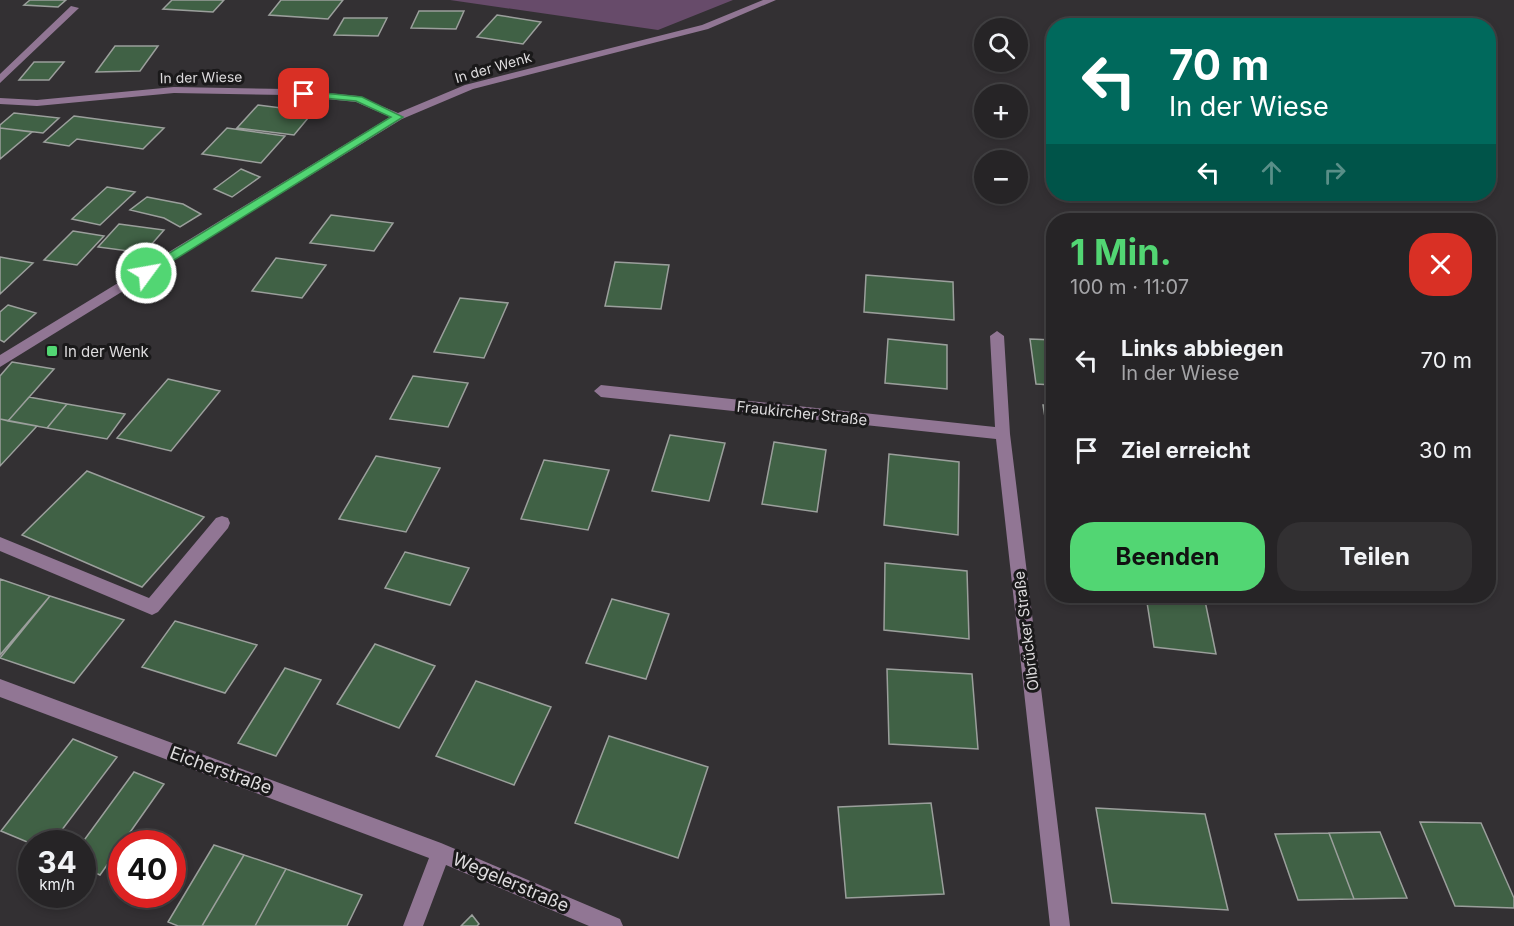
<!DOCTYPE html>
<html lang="de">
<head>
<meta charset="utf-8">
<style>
  :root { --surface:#262426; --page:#323032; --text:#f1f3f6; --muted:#a4a4a7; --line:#424143; --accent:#52d673 }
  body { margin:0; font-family:Inter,sans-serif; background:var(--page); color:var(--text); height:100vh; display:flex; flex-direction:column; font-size:22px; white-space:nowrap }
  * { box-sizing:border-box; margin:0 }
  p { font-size:20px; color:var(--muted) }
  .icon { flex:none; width:33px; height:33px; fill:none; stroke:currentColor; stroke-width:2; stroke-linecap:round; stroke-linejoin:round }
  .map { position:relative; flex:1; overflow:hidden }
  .drawer { position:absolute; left:1046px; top:213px; width:450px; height:390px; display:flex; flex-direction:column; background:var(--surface); border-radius:24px; box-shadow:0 3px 9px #0003,0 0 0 2px var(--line) }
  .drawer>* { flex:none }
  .hud { position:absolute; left:1046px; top:18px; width:450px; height:183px; border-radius:24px; box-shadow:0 3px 9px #0003,0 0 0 2px var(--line); background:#00695c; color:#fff; overflow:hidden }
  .buttons { position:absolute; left:974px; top:18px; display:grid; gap:12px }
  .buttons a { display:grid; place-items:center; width:54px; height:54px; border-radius:50%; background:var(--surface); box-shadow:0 3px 9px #0003,0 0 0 2px var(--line); font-size:30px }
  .speed { position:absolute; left:18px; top:830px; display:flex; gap:12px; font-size:30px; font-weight:700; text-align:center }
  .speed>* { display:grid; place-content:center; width:78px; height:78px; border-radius:50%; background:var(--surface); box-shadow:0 3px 9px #0003,0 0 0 2px var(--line); line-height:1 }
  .speed small { font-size:15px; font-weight:400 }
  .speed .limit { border:9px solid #d22; background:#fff; color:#111 }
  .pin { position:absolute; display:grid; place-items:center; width:51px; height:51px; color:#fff; margin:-26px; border-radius:12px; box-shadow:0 3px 9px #0006 }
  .me { position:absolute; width:66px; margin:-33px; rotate:58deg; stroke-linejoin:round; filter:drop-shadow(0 0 4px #0008) }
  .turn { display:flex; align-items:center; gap:21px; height:126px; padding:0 24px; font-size:27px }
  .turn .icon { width:78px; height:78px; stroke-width:2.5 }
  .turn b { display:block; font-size:42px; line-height:51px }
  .lanes { display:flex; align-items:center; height:57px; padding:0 24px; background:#0003; justify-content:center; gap:30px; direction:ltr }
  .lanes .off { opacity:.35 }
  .round { display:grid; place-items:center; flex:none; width:63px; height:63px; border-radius:24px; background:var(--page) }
  .headline { display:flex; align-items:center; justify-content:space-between; height:102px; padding:0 24px }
  h1 { font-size:36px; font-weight:700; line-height:45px; color:var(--accent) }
  .primary-button { display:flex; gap:12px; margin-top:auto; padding:12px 24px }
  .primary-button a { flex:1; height:69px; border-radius:24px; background:var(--accent); color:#111; font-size:24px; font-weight:700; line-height:69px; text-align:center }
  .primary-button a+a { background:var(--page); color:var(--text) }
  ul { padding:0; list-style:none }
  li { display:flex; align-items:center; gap:18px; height:90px; padding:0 24px }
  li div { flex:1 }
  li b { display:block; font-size:22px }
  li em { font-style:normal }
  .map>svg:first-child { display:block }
  .forest { fill:#674b6a }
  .building { fill:#406145; stroke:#9b9f9c; stroke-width:1.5 }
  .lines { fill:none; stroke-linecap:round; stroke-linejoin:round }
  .minor { fill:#917694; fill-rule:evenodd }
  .route { fill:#52d673; stroke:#358b4b; stroke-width:1.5 }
  .poi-dot { fill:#52d673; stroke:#1a191a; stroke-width:2 }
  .labels { text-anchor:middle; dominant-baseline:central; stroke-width:6; stroke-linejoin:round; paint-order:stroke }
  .far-street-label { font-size:14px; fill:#dddbdd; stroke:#1a191a }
  .poi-label { font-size:15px; fill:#dddbdd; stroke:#1a191a; text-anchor:start }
  .street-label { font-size:15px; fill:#dddbdd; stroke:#1a191a }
  .near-street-label { font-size:18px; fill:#dddbdd; stroke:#1a191a }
</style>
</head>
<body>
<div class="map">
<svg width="1514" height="926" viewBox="0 0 1514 926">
  <rect width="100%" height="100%" fill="#333033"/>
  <!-- forest -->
  <path class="forest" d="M450,0H733L658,30Z"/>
  <!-- building -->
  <path class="building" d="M30,0H66L58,7L24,5Z
    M172,0H224L213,12L163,9Z
    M281,0H343L328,19L269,15Z
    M419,11H464L456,29L411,28Z
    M497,15L541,22L523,44L477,37Z
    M344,18H387L378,36L334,35Z
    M115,46H158L140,71L96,72Z
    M34,62H64L49,80H19Z
    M258,105L313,112L294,135L237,128Z
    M14,113L59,118L43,133L0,128V125Z
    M74,116L164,128L143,149L77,139L69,146L44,142Z
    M0,128L32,132L0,159Z
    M227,128L285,136L261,163L202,154Z
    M241,169L260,177L232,197L214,189Z
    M107,187L135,192L100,225L72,219Z
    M147,197L183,204L201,214L180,227L164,218L130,210Z
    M331,215L393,223L374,251L310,243Z
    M119,224L164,230L144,253L98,247Z
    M73,231L104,236L77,265L44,260Z
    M0,257L33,263L0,294Z
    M276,258L326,265L302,298L252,291Z
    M615,262L669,265L661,309L605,306Z
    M866,275L953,282L954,320L864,312Z
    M460,298L508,303L484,358L434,352Z
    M8,305L36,313L4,342L0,340V312Z
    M888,339L947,345V389L885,383Z
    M1030,339L1053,340V385L1036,384Z
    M12,362L54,369L8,421L0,419V376Z
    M413,376L468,383L448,427L390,419Z
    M168,379L220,391L171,451L117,438Z
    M29,397L67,404L47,428L8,421Z
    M67,404L125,414L107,439L47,428Z
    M1043,405H1053V466Z
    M0,419L37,426L0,466Z
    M670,435L725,443L709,501L652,491Z
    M774,442L826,450L817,512L762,504Z
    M889,454L959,462L958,535L884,525Z
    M376,456L440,468L406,532L339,519Z
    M544,460L609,470L588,530L521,519Z
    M87,471L204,517L142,587L22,535Z
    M405,552L469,568L450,605L385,588Z
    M885,563L967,571L969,639L884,630Z
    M0,579L50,596L0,655Z
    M50,596L124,620L74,683L0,658Z
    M1146,596H1204L1216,654L1154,647Z
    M612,599L669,614L646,679L586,663Z
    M175,621L257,645L225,693L142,667Z
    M375,644L435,666L399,728L337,704Z
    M285,668L321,680L276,756L238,743Z
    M887,669L972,674L978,749L889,744Z
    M476,681L551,707L514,785L436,756Z
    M609,736L708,767L678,858L575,823Z
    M73,739L117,757L52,843L32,844L1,831Z
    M134,772L164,784L100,875L82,867V843Z
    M931,803L944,894L846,898L838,807Z
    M1096,808L1205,814L1228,910L1112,903Z
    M1420,822L1481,823L1514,898V908L1455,906Z
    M1380,832L1407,898L1354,899L1329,833Z
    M1329,833L1354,899L1298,900L1275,834Z
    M214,845L244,855L202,926H178L168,922Z
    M244,855L286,869L255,926H202Z
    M286,869L362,895L347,926H255Z
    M472,915L479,924L477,926H461Z"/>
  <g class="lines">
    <!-- minor -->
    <path class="minor" d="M763,0H776L708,29L473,89L402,119L0,367V355L390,117L356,102L287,95L174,93L37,106L0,104V98L37,100L174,87L287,89L358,96L398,113L465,85L702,25Z
      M71,6L79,8L0,83V74Z
      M997,331L1004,336L1010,434L1070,926H1050L996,439L601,397L594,391L601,385L995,427L990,336Z
      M222,516L228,518L230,523L228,528L158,612L152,615L0,551V537L149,598L216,518Z
      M0,679L441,843L620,919L623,926H589L446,865L423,926H403L429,858L0,697Z"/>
  </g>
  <!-- route -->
  <path class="route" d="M304,91L362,97L403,117L150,275H142V270L391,117L356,101L301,96L300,94Z"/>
  <!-- markers -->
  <rect class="poi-dot" x="46" y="345" width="12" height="12" rx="3"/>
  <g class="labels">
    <!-- far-street labels -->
    <g class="far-street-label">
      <text transform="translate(493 67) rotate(-16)">In der Wenk</text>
      <text transform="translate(201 77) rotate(-1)">In der Wiese</text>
    </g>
    <!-- poi labels -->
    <g class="poi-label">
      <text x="64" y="351">In der Wenk</text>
    </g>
    <!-- street labels -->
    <g class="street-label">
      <text transform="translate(802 413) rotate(6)">Fraukircher Straße</text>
      <text transform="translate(1026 631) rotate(-97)">Olbrücker Straße</text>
    </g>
    <!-- near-street labels -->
    <g class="near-street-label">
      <text transform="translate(221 770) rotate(20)">Eicherstraße</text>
      <text transform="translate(511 882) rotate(23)">Wegelerstraße</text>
    </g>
  </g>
</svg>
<div class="buttons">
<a><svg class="icon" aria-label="search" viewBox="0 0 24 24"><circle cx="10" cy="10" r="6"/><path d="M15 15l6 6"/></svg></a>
<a>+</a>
<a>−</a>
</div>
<div class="speed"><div>34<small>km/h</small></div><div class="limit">40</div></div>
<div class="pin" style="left:304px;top:94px;background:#d93025"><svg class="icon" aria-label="arrive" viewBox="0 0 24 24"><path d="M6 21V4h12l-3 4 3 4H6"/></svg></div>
<svg class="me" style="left:146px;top:273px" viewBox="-20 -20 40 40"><circle r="17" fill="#52d673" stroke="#fff" stroke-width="3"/><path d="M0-11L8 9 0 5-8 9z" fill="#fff"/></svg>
<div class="hud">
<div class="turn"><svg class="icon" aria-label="left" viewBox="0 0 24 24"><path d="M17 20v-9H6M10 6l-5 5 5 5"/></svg><div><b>70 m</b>In der Wiese</div></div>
<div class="lanes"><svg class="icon" aria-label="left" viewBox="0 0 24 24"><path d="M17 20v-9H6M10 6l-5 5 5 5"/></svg><svg class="icon off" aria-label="ahead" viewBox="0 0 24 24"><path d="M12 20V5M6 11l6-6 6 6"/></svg><svg class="icon off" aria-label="right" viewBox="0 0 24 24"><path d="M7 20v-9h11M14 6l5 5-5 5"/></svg></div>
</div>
<section class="drawer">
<div class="headline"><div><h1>1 Min.</h1><p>100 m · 11:07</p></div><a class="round" style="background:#d93025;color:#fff"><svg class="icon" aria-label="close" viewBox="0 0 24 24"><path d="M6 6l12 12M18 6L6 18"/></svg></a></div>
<ul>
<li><svg class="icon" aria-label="left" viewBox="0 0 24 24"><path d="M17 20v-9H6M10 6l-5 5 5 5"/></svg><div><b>Links abbiegen</b><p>In der Wiese</p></div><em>70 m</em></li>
<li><svg class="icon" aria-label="arrive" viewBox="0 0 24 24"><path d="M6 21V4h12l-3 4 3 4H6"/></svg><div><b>Ziel erreicht</b></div><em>30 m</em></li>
</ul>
<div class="primary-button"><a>Beenden</a><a>Teilen</a></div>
</section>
</div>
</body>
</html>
